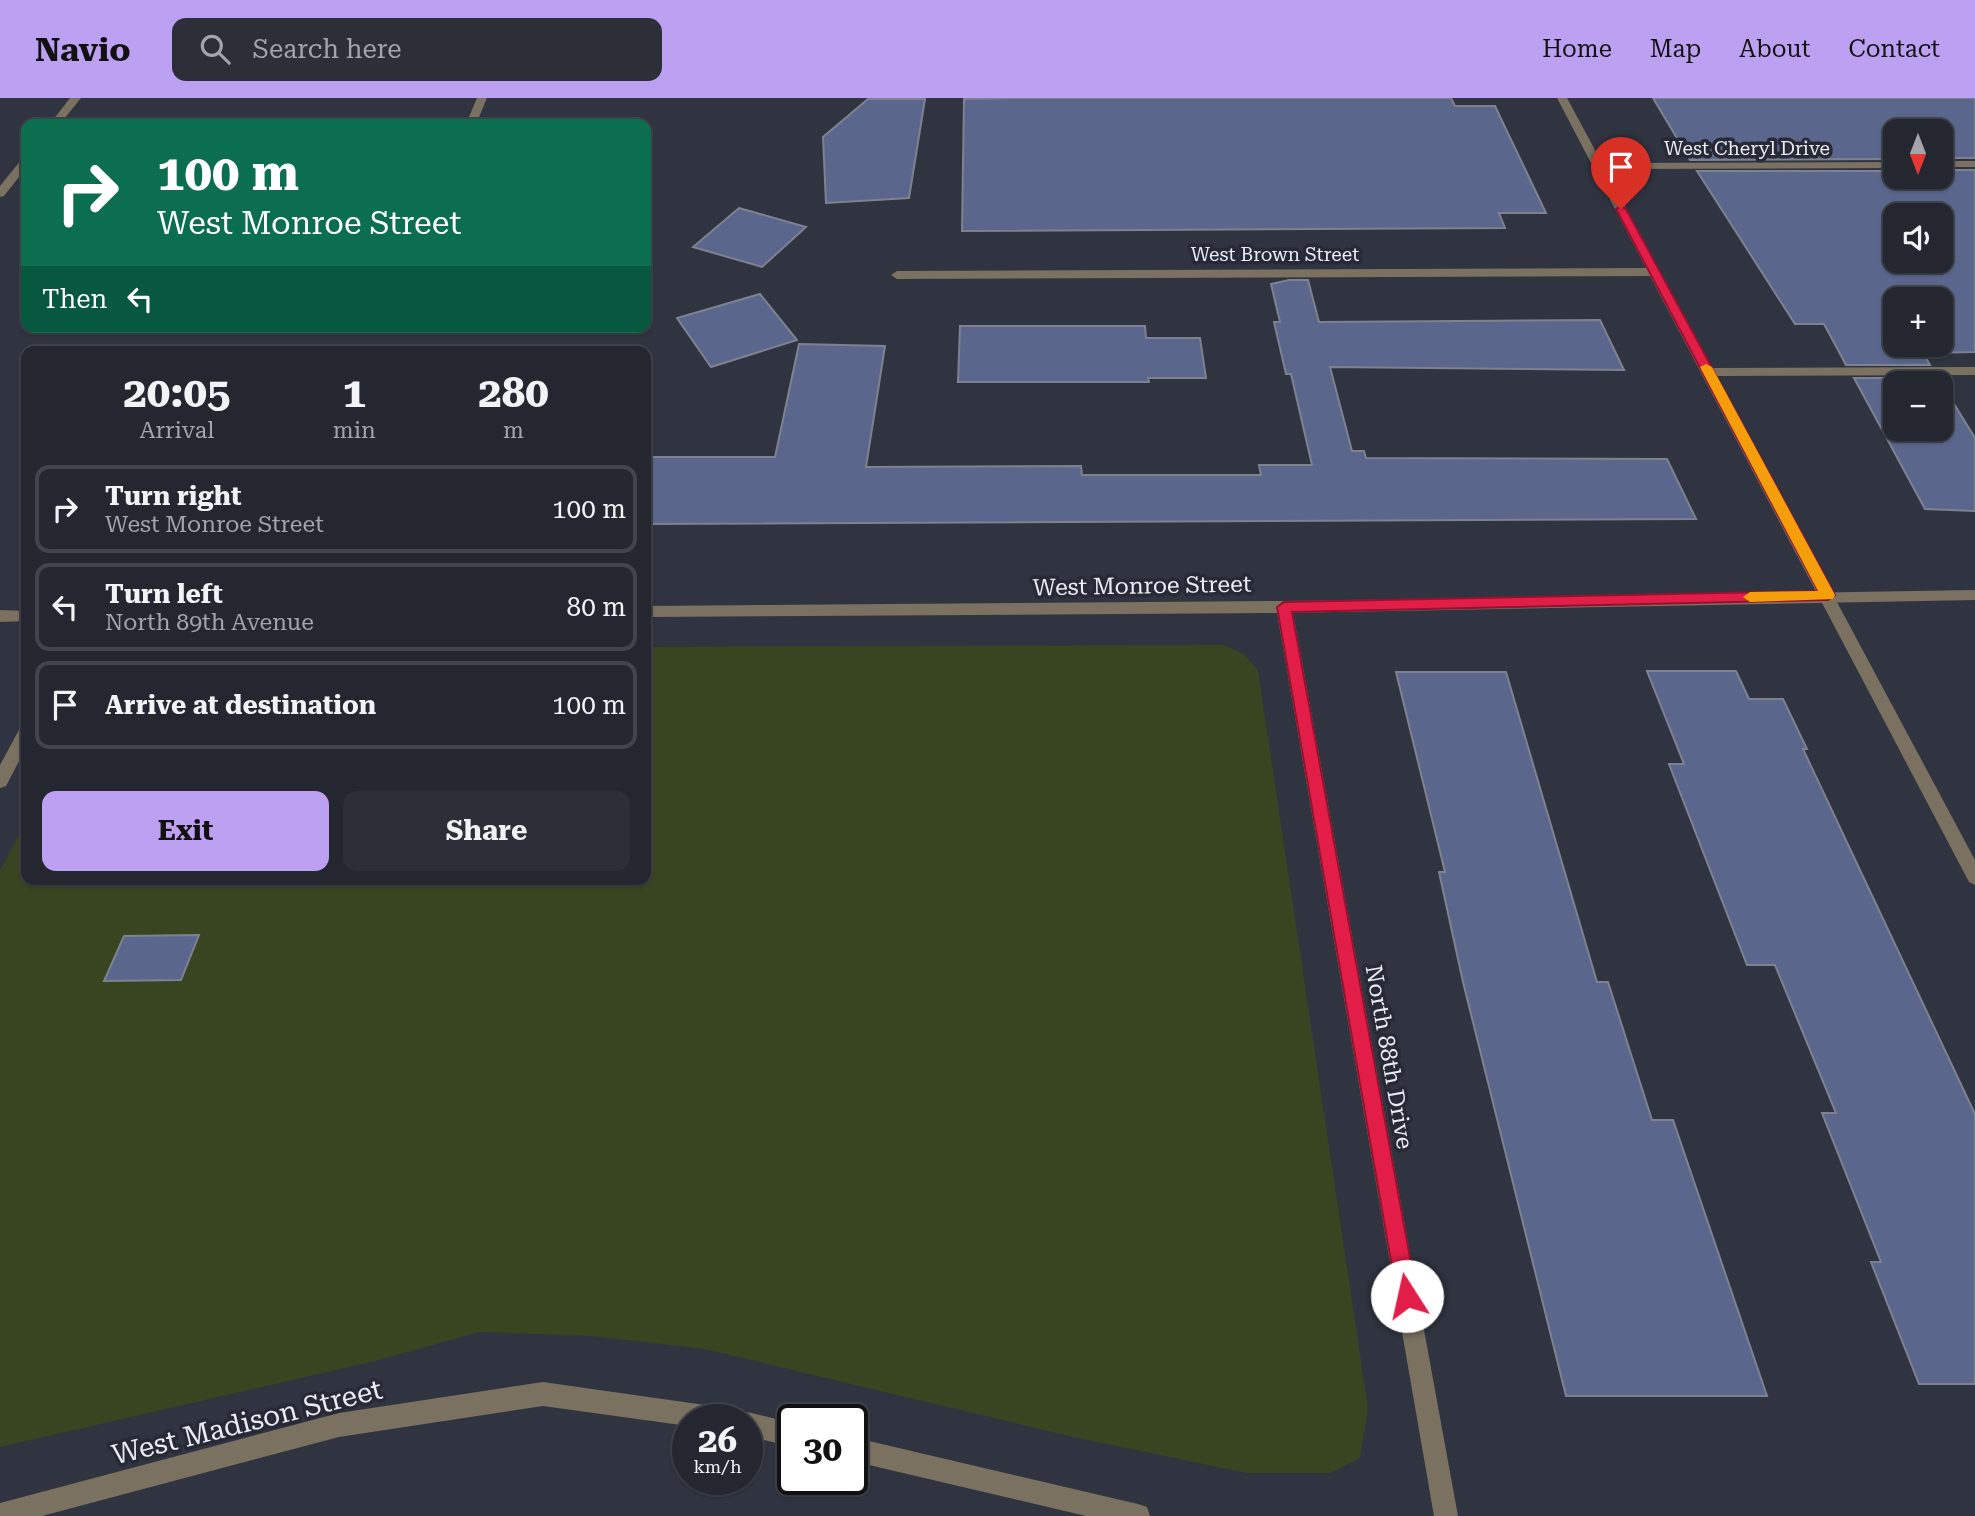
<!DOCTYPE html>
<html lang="en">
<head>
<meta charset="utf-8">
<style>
  :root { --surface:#242730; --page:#2c2f38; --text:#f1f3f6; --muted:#a3a5ab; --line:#41444c; --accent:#bca0f2 }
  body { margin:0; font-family:"Roboto Serif",serif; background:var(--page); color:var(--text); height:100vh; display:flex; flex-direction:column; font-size:26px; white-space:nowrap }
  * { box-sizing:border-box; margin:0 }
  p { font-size:23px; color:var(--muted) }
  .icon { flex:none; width:38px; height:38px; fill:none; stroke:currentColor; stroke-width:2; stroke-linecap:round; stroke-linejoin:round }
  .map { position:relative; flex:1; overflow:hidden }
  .sheet { position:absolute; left:21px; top:248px; width:630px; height:539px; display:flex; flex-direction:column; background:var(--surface); border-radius:14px; box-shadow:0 2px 5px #0004,0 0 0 2px var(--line) }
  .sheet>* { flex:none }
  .banner { position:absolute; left:21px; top:21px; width:630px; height:214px; border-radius:14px; box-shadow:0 2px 5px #0004,0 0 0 2px var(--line); background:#0b6e4f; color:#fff; overflow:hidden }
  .needle { width:46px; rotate:180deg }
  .fabs { position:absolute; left:1883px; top:21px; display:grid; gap:14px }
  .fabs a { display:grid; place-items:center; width:70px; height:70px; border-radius:14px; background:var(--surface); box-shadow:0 2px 5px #0004,0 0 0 2px var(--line); font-size:35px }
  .speed { position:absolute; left:672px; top:1306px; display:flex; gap:14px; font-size:35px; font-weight:700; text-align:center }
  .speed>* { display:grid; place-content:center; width:91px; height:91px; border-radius:50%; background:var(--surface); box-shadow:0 2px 5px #0004,0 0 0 2px var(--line); line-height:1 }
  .speed small { font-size:18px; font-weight:400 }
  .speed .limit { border:4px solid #111; border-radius:10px; background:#fff; color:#111 }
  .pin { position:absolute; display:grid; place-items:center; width:60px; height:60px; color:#fff; margin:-72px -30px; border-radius:50% 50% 50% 0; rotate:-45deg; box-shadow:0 0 7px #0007 }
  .pin .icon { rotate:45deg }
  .me { position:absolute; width:77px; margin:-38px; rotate:350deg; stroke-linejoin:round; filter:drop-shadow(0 0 5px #0008) }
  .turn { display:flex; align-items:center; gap:24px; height:147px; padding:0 21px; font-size:32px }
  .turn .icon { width:91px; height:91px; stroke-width:2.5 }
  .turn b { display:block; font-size:49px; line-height:60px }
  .then { display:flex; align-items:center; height:66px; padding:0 21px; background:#0003; gap:14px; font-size:26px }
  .eta { display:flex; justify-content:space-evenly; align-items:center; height:119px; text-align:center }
  .eta b { font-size:42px; font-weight:700; line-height:49px }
  .button { display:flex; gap:14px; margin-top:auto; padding:14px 21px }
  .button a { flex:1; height:80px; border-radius:14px; background:var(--accent); color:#111; font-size:28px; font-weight:700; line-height:80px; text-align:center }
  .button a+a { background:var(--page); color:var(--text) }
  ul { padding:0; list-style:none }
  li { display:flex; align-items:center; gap:21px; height:88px; margin:0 14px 10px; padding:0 7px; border:4px solid var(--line); border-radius:14px }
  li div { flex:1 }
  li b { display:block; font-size:26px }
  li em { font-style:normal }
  header { display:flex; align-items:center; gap:42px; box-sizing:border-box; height:98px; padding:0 35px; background:var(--accent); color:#111 }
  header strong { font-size:33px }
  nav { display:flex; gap:38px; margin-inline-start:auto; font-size:24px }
  .search { width:490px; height:63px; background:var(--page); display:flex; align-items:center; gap:18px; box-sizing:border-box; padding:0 24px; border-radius:14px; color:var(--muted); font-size:26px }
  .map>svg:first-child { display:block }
  .green { fill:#394520 }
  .building { fill:#5a668c; stroke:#7e8290; stroke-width:2; fill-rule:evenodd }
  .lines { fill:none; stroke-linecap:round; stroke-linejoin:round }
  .minor { fill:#7a7160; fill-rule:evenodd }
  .tertiary { fill:#7a7160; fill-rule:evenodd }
  .route { fill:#e11d48; stroke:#92132f; stroke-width:2 }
  .slow { fill:#f59e0b }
  .labels { text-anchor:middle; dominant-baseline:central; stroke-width:7; stroke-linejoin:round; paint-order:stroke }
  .far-street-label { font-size:19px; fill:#eaecf4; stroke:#272a36 }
  .street-label { font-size:23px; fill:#eaecf4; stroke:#272a36 }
  .near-street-label { font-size:28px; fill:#eaecf4; stroke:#272a36 }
</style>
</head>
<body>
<header>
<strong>Navio</strong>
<div class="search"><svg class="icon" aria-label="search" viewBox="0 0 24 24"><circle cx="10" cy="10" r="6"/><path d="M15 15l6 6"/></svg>Search here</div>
<nav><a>Home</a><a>Map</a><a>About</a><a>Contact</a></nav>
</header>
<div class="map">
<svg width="1975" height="1418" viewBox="0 0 1975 1418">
  <rect width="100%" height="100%" fill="#303440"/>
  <!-- green -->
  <path class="green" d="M1223,547L1244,556L1258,573L1368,1311L1360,1360L1330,1375H1247L1073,1339L705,1251L593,1238L479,1234L379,1262L0,1349V773L26,723V782H646V549Z"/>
  <!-- building -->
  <path class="building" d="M1013,0H1451L1455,8H1495L1546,115H1499L1505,130L962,133L964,1Z
    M1653,0H1975V60H1941V33H1895V61L1690,62Z
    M868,1H925L909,100L826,105L823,39Z
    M1941,72H1975V254L1923,255L1930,267H1846L1824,226H1795L1697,73H1895V79H1941ZM1895,117H1941V163H1895ZM1895,201H1941V247H1895Z
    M739,110L806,129L762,169L693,149Z
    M1289,182H1308L1319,224L1600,222L1624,272L1330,269L1352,353H1364L1366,360L1667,361L1696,421L646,426V359H775L799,246L885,248L866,369L1081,368L1082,377H1261L1259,367H1312L1291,276H1286L1274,224H1280L1271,186Z
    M760,196L797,242L711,269L677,220Z
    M960,228H1145L1146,240H1200L1206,280H1148L1149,284H958Z
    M1854,280H1938L1975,340V413L1925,411ZM1895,285H1941V331H1895Z
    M1647,573H1736L1749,601H1783L1807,651H1803L1975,1016V1286H1919L1871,1164H1881L1822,1015H1836L1775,867H1747L1669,666H1684Z
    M1396,574H1506L1597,884H1608L1652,1022H1673L1767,1298H1566L1463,884L1439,774H1445Z
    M199,837L181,882L104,883L124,838Z"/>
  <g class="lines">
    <!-- minor -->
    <path class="minor" d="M70,0H81L60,26H50Z
      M477,0H487L476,26H466Z
      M1557,0H1567L1602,65L1895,64V70L1605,71L1712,270L1975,269V277L1716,278L1975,762V787L1969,784L1650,178L897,181L891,177L897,173L1646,170Z
      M26,60V70L4,98L0,99V88L22,61Z
      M1941,63H1975V69H1941Z
      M1284,503L1292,509L1458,1418H1434L1276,509Z
      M26,629V650L6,688L0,690V667L20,630Z
      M543,1284L719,1309L727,1313L731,1321H688V1328L543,1308L339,1339L42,1418H0V1405L339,1315Z
      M747,1314L793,1325V1349L747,1338V1321H737Z
      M852,1339L1138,1406L1147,1409L1150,1418H1086L852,1363Z"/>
    <!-- tertiary -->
    <path class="tertiary" d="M1975,492V502L1284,515L646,519V508L1284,503Z
      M0,512L26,513V523L0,524Z"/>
  </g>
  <!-- route -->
  <path class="route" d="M1621,108L1626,111L1835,497L1828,502L1292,514L1417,1198L1414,1205L1407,1208L1400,1205L1397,1198L1277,509L1284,504L1818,493L1616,111Z"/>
  <!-- slow -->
  <path class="slow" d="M1706,266L1712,269L1835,497L1833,501L1750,504L1743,499L1750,494L1818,493L1700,269Z"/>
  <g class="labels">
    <!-- far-street labels -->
    <g class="far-street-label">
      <text x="1747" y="50">West Cheryl Drive</text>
      <text x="1275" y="156">West Brown Street</text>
    </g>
    <!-- street labels -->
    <g class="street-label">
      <text transform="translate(1142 488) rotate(-1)">West Monroe Street</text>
      <text transform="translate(1389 959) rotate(80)">North 88th Drive</text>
    </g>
    <!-- near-street labels -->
    <g class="near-street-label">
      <text transform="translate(247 1324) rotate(-14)">West Madison Street</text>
    </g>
  </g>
</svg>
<div class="fabs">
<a><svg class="needle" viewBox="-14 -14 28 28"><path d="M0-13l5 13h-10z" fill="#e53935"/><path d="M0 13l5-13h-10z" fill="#a3a5ab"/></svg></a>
<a><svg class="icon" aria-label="sound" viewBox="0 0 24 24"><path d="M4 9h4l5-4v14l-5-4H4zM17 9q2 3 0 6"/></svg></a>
<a>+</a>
<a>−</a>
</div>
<div class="speed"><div>26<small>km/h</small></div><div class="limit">30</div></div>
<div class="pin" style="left:1621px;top:111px;background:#d93025"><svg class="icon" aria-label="arrive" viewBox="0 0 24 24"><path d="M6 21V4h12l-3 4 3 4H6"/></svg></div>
<svg class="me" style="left:1407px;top:1198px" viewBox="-20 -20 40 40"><circle r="19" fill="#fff"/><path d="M0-13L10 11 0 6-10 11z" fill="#e11d48"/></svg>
<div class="banner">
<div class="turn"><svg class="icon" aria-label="right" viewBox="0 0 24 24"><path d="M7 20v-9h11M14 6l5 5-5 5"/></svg><div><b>100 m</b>West Monroe Street</div></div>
<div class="then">Then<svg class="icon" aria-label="left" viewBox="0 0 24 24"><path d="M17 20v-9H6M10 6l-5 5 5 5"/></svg></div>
</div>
<section class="sheet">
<div class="eta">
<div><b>20:05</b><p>Arrival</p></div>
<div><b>1</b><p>min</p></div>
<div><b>280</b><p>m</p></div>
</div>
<ul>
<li><svg class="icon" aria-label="right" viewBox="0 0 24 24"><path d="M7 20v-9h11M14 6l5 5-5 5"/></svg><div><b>Turn right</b><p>West Monroe Street</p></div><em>100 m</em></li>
<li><svg class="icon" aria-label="left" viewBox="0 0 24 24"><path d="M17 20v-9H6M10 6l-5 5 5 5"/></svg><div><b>Turn left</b><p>North 89th Avenue</p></div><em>80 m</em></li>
<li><svg class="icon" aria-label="arrive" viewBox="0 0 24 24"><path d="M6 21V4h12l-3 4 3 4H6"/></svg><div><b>Arrive at destination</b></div><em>100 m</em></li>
</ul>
<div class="button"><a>Exit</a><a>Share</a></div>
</section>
</div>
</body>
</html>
